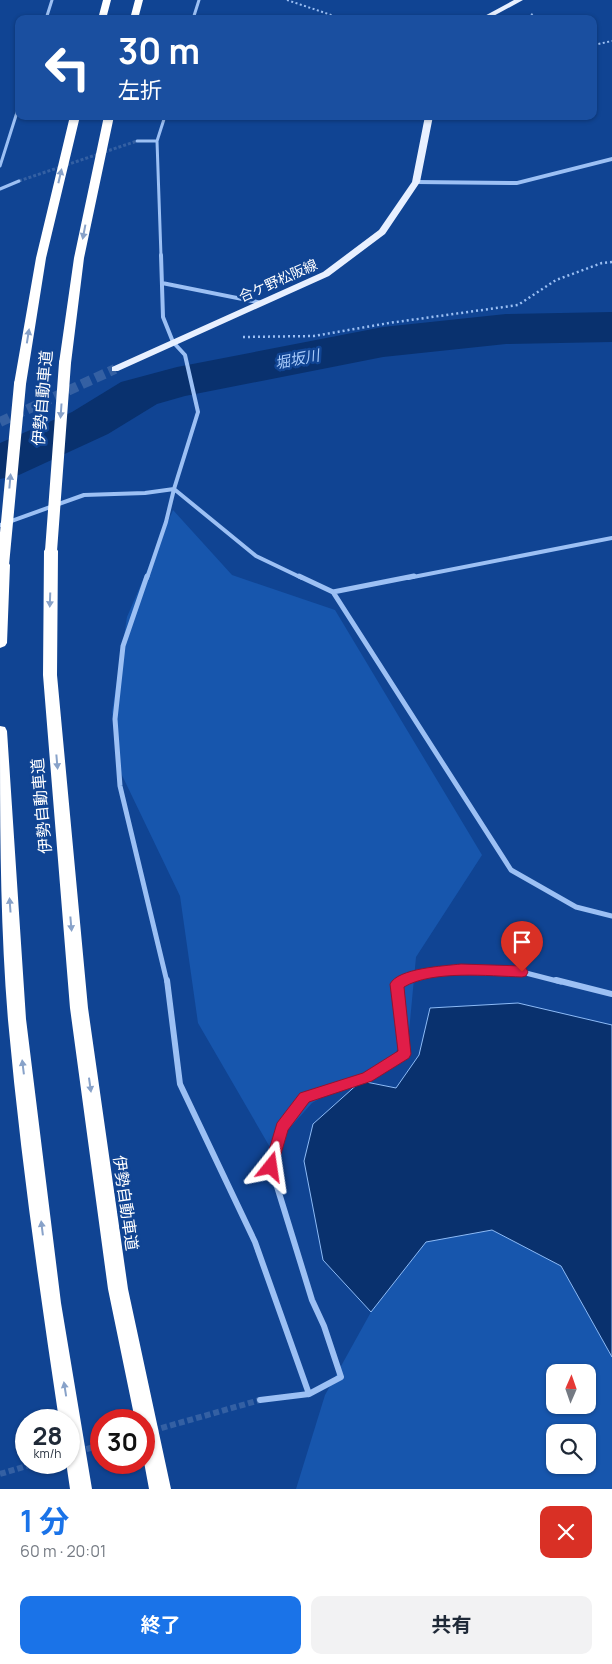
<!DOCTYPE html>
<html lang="ja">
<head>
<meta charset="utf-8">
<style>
  :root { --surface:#fff; --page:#f2f2f3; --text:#1f2937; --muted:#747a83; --accent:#1a73e8 }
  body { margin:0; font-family:Manrope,"Noto Sans JP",sans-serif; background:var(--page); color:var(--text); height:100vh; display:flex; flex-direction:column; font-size:19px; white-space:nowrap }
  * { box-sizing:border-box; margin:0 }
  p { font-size:16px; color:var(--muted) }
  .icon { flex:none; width:28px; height:28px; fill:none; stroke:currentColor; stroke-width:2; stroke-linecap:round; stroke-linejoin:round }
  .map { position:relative; height:1489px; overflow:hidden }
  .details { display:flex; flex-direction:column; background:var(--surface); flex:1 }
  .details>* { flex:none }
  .top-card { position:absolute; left:15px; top:15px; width:582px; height:105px; border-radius:10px; box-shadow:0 1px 4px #0004; background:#1a4fa0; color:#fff; overflow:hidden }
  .needle { width:32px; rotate:2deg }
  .buttons { position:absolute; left:546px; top:1364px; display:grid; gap:10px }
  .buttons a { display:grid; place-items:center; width:50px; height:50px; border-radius:10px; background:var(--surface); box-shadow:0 1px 4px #0004; font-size:25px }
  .speed { position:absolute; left:15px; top:1409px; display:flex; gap:10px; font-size:25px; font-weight:700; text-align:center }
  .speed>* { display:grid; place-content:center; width:65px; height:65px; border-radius:50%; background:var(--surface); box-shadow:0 1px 4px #0004; line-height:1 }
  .speed small { font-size:12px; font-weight:400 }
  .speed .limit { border:8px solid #d22; background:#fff; color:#111 }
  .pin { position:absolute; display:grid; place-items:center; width:42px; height:42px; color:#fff; margin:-51px -21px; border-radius:50% 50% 50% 0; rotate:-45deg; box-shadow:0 0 5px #0007 }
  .pin .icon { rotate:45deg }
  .me { position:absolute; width:55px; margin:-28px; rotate:15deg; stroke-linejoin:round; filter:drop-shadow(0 0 4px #0008) }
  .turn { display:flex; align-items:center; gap:18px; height:105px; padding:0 20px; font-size:22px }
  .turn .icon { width:65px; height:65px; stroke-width:2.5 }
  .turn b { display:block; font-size:35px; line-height:42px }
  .round { display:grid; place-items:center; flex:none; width:52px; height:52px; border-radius:10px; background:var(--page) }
  .headline { display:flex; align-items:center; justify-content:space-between; height:85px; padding:0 20px }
  h1 { font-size:30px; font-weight:700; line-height:38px; color:var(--accent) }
  .primary-button { display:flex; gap:10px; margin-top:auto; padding:10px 20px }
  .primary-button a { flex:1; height:58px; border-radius:10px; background:var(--accent); color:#fff; font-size:20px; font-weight:700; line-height:58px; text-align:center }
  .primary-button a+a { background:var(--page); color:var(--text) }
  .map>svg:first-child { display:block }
  .green { fill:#1756ad; fill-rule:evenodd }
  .water { fill:#09316e; stroke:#8dbbf7 }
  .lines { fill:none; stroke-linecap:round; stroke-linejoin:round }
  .river { fill:#09316e; fill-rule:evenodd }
  .minor-tunnel-far1 { stroke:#3460a3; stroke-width:3; stroke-dasharray:3 2; stroke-linecap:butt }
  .minor-tunnel { stroke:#3460a3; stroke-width:6; stroke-dasharray:6 3; stroke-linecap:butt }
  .primary-tunnel { stroke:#3460a3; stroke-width:10; stroke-dasharray:10 5; stroke-linecap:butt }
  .path-far1 { stroke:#9cc0f4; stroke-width:2; stroke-dasharray:2 2.5; stroke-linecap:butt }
  .path { stroke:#9cc0f4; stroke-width:2.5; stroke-dasharray:2 3; stroke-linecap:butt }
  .minor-far3 { stroke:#9cc0f4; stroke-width:3 }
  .minor-far2 { stroke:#9cc0f4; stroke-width:4 }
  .minor-far1 { stroke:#9cc0f4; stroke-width:5 }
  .minor { stroke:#9cc0f4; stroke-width:6 }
  .tertiary { fill:#9cc0f4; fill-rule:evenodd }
  .primary { fill:#e8f0ff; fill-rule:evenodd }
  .motorway { fill:#fff; fill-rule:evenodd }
  .motorway-bridge { stroke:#fff; stroke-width:12 }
  .oneway { fill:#88a2c9 }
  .route { fill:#e11d48; stroke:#92132f }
  .labels { text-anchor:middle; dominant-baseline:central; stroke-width:5; stroke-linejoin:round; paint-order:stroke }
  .far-street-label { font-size:14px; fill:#fff; stroke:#104493 }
  .far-water-label { font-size:15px; font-style:italic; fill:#a8cbfb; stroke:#104493 }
  .street-label { font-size:16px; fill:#fff; stroke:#104493 }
</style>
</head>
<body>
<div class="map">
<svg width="612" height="1489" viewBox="0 0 612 1489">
  <rect width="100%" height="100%" fill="#104493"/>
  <!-- green -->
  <path class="green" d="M173,510L232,575L335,610L482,855L416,957L409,1032L394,1055L312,1103L271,1149L198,1023L180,896L120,771L112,712L127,617Z
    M492,1230L561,1266L612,1357V1489H296L325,1395L371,1312L426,1242ZM555,1372H588V1405H555ZM555,1432H588V1465H555Z"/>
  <!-- water -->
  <path class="water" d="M518,1003L612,1025V1357L561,1266L492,1230L426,1242L371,1312L323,1260L304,1161L313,1124L361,1081L396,1088L419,1055L430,1008Z"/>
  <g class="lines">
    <!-- river -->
    <path class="river" d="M612,312V342L506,344L383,357L185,396L157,404L108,434L19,475L0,479V443L72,412L121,382L177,367L383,327L506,314Z"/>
    <!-- minor-tunnel-far1 -->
    <path class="minor-tunnel-far1" d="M19,181L137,141"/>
    <!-- minor-tunnel -->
    <path class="minor-tunnel" d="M144,1433L260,1400
      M69,1454L101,1445
      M0,1474L40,1462"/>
    <!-- primary-tunnel -->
    <path class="primary-tunnel" d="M0,422L115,369"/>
    <!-- path-far1 -->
    <path class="path-far1" d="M287,0L343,19
      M531,14L540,19
      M594,45L612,41"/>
    <!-- path -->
    <path class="path" d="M243,337L314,336L389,323L518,305L556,280L602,263L612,262"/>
    <!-- minor-far3 -->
    <path class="minor-far3" d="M46,19L52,0
      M193,19L199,0
      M137,141H157
      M0,166L19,106
      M0,189L19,181
      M161,256L157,141L165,116"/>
    <!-- minor-far2 -->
    <path class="minor-far2" d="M162,283L262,303
      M0,525L84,495L145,493L174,489L256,556L302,578
      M147,578L166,522L174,489L198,412L185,355L173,342L163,317L161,255
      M408,578L612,538"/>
    <!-- minor-far1 -->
    <path class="minor-far1" d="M147,576L123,646L115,719L120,786L167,982
      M299,576L333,592L511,870L576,907L612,916
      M333,592L414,576
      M401,982L408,977L461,969L522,972L561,982"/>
    <!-- minor -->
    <path class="minor" d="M167,980L180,1084L255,1242L309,1394L260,1400
      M556,980L612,994
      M309,1394L341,1377L324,1326L312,1300L271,1167L281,1128L305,1097L367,1077L405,1054L397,984L403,980"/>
    <!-- tertiary -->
    <path class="tertiary" d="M612,157V161L517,185L416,184L413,182L416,180L517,181Z"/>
    <!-- primary -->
    <path class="primary" d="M514,0H523L488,19H479Z
      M425,116H433L420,182L385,234L329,276L118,371H112V367L323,272L379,230L412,182Z"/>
    <!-- motorway -->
    <path class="motorway" d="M103,0H111L106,19H98Z
      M135,0H143L138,19H130Z
      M70,116H80L46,258L26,384L20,388L14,384L36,258Z
      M104,116H114L84,258L71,363L65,367L59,363L74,258Z
      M51,547L56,548L58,551L57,675L88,1008L128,1289L171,1489H149L144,1462V1420H135L108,1289L70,1008L43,675L44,551L46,548Z
      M0,561L8,562L10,565L7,643L5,646L0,648Z
      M0,726L5,727L7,731L26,1019L61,1303L92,1489H70L66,1462H69V1420H59C39,1287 20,1153 8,1020C0,922 0,824 0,726Z"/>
    <!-- motorway-bridge -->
    <path class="motorway-bridge" d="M51,551L65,363
      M3,565L20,384"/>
  </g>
  <!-- one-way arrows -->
  <defs><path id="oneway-solid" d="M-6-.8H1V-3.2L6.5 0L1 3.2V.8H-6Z" transform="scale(1.25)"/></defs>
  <g class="oneway">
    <use href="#oneway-solid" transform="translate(60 176) rotate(-77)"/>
    <use href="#oneway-solid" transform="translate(84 232) rotate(101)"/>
    <use href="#oneway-solid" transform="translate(28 336) rotate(-81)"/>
    <use href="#oneway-solid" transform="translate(61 411) rotate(94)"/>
    <use href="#oneway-solid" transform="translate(10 481) rotate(-85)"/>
    <use href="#oneway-solid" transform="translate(50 600) rotate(92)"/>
    <use href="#oneway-solid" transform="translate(57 762) rotate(85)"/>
    <use href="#oneway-solid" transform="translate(10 905) rotate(-94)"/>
    <use href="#oneway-solid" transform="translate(71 924) rotate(85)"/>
    <use href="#oneway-solid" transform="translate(23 1067) rotate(-97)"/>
    <use href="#oneway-solid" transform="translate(90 1085) rotate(82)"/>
    <use href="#oneway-solid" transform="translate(42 1228) rotate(-97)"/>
    <use href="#oneway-solid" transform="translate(65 1389) rotate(-99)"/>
  </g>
  <!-- route -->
  <path class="route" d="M461,964L522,966L526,968L528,972L526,976L522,977C489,976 432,970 404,987L411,1054L409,1058L372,1081L309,1102L288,1130L276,1171L271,1173L266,1171L264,1167L277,1123L300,1093L363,1073L398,1051L390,984C398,968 444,966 461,964Z"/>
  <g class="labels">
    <!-- far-street labels -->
    <g class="far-street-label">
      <text transform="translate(278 280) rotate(-24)">合ケ野松阪線</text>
    </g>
    <!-- far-water labels -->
    <g class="far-water-label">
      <text transform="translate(297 359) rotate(-11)">堀坂川</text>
    </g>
    <!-- street labels -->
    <g class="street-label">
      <text transform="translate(42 398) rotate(-85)">伊勢自動車道</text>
      <text transform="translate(41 806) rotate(-95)">伊勢自動車道</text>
      <text transform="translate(126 1203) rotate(82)">伊勢自動車道</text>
    </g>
  </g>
</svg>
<div class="buttons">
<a><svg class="needle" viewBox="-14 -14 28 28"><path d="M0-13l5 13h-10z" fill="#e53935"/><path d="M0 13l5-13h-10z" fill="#747a83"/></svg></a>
<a><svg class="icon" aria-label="search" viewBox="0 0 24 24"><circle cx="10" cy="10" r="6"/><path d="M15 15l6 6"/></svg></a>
</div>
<div class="speed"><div>28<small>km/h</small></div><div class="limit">30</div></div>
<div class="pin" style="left:522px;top:972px;background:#d93025"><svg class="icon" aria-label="arrive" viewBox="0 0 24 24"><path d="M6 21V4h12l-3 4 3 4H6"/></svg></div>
<svg class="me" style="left:271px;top:1167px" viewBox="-20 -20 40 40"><path d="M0-17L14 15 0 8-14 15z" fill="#e11d48" stroke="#fff" stroke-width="4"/></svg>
<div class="top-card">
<div class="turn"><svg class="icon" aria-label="left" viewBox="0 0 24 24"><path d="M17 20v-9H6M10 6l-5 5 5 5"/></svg><div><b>30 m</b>左折</div></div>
</div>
</div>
<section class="details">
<div class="headline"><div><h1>1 分</h1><p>60 m · 20:01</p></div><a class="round" style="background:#d93025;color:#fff"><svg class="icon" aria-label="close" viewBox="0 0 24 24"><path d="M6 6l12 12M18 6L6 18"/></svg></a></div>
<div class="primary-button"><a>終了</a><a>共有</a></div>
</section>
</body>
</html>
